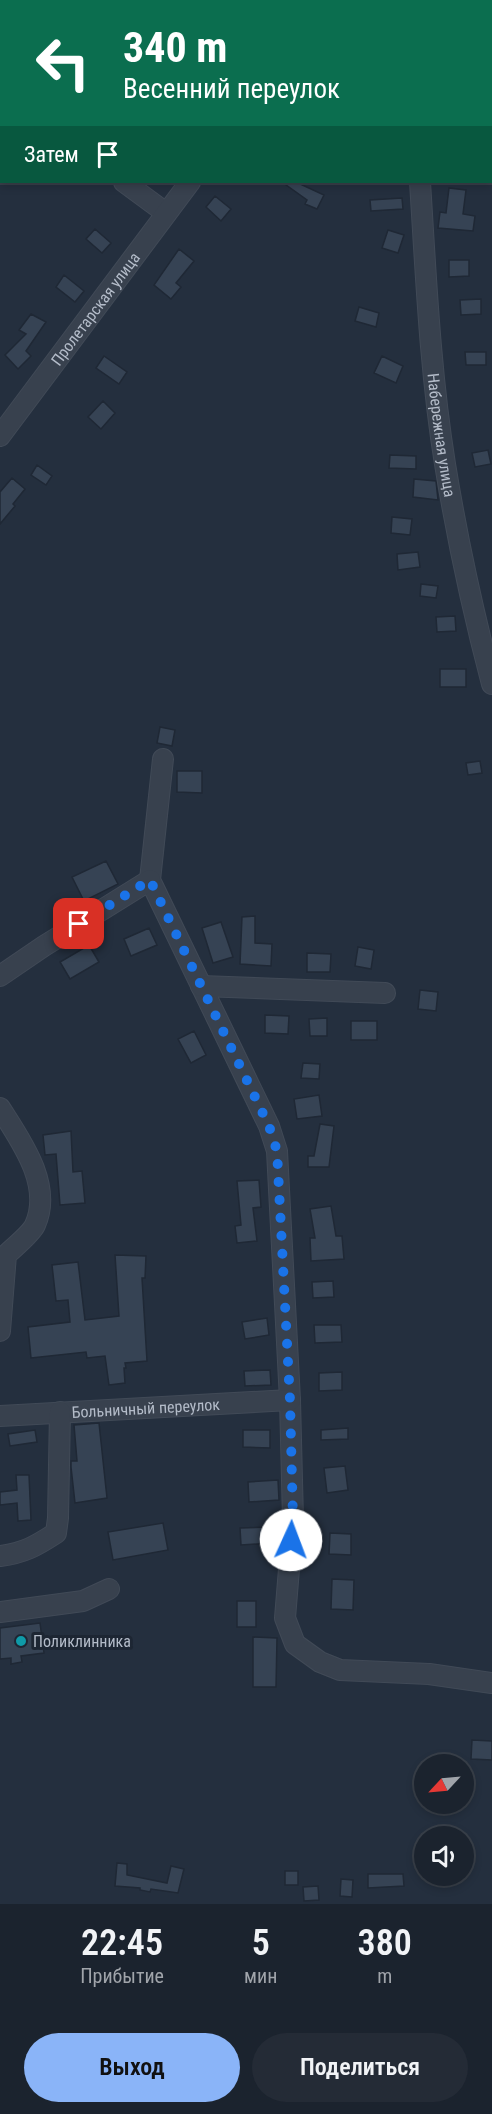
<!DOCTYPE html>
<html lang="ru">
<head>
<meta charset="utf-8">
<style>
  :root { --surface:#1b232e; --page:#242b36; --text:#f1f3f6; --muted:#a0a4aa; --line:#39404a; --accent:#8ab4f8 }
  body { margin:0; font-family:"Roboto Condensed",sans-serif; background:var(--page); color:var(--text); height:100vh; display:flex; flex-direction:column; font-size:22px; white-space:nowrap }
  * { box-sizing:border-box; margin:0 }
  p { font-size:20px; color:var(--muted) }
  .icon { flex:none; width:33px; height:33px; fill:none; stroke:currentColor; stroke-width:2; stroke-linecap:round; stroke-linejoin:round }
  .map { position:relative; height:1904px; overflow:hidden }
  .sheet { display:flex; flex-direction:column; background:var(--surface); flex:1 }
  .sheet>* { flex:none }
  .guide { position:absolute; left:0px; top:0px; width:492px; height:183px; box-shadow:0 3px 9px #0003,0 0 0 2px var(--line); background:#0b6e4f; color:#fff; overflow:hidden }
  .needle { width:39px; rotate:244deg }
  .tools { position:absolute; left:414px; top:1754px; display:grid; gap:12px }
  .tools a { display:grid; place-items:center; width:60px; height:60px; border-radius:50%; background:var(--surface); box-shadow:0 3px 9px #0003,0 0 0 2px var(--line); font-size:30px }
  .pin { position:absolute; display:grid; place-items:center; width:51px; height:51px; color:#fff; margin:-26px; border-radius:12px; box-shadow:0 3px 9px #0006 }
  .me { position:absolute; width:66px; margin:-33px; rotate:2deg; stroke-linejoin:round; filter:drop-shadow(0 0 4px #0008) }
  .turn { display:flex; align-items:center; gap:21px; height:126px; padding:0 24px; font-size:27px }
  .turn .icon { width:78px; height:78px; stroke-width:2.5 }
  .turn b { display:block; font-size:42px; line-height:51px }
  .then { display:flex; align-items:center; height:57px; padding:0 24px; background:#0003; gap:12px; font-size:22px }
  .eta { display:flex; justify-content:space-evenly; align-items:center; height:102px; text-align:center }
  .eta b { font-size:36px; font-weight:600; line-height:42px }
  .primary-button { display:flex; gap:12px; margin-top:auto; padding:12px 24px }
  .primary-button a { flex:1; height:69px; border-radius:36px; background:var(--accent); color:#111; font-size:24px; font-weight:600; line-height:69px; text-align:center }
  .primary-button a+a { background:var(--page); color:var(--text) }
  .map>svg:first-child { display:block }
  .building { fill:#364354; stroke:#1f2835; stroke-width:1.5 }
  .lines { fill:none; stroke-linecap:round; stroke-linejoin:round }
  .minor-casing { stroke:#414a57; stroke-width:22 }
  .minor { stroke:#38414e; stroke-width:20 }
  .route { stroke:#1a73e8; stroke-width:10; stroke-dasharray:0 18 }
  .culture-dot { fill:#0f9aa8; stroke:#1d2633; stroke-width:2 }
  .labels { text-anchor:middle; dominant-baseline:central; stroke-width:6; stroke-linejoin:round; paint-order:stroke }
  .street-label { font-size:16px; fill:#b4bcc9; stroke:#1d2633 }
  .poi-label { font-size:16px; fill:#b4bcc9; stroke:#1d2633; text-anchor:start }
</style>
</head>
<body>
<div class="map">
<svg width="492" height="1904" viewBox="0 0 492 1904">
  <rect width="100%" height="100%" fill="#242f3e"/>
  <!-- building -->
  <path class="building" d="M282,182H296L324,195L317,209L305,204L307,200Z
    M449,188L466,190L463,214L475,216L473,231L438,228L440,212L446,213Z
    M215,196L231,209L221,221L206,207Z
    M402,198L403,209L371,211L370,200Z
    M95,229L111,243L102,253L86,239Z
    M388,230L404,235L398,253L382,248Z
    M179,249L194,261L176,283L181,287L171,299L154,285Z
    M449,260H469V276L449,277Z
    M64,275L84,291L75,302L56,287Z
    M481,299V314L461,315L460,300Z
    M359,307L379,313L376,327L355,321Z
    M31,314L46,322L26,351L31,356L18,369L5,355L26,334L19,330Z
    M465,352H486V365H466Z
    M104,356L127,372L119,384L96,368Z
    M382,356L403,366L396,383L374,373Z
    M103,401L115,413L101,429L88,417Z
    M488,450L491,464L475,467L472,453Z
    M390,455L416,456V469L389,468Z
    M37,465L52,476L46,485L31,475Z
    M12,478L25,489L13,504L15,506L0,524V492Z
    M414,479L436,481L438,500L413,497Z
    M392,517L412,519L410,535L391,533Z
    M418,552L420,567L398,570L397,554Z
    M421,584L438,586L436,598L420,596Z
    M455,616L456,631L437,632L436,617Z
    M440,669H466V687H440Z
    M160,727L175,730L172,746L157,743Z
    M480,761L482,773L468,775L466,763Z
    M177,771H202V793L177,792Z
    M106,861L118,884L84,901L72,877Z
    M255,916V943L272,944L271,966L240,964L242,917Z
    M221,922L233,957L213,963L202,928Z
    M149,928L157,945L131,956L124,939Z
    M89,945L99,962L70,979L60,962Z
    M358,947L374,950L371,969L355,966Z
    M307,953L331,954L330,972H307Z
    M420,990L438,992L436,1011L418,1009Z
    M265,1015L289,1016L288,1034L265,1033Z
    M327,1018V1036H310L309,1019Z
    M351,1021H377V1040H351Z
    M194,1031L206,1055L191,1063L178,1039Z
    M303,1063L320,1064L319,1079L301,1078Z
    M319,1095L322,1116L297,1119L294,1099Z
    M320,1124L334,1126L329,1167H308V1156H314Z
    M71,1131L73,1172L82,1171L85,1203L60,1205L56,1154L45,1155L43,1135Z
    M259,1180L261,1207L253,1208L257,1241L237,1243L235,1226L241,1225L237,1181Z
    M331,1206L336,1236H342L344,1259L311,1261L310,1238H315L310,1209Z
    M115,1255L146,1256L145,1278H142L147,1361L125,1363L126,1368H124L125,1383L109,1385L105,1356L87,1358L86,1352L31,1358L28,1327L70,1322L68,1300L56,1301L52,1265L78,1262L85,1320L119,1316Z
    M333,1281L334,1297L313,1298L312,1282Z
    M267,1318L269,1335L245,1339L242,1322Z
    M314,1325H341L342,1342L315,1343Z
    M270,1370L271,1385L245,1386L244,1371Z
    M342,1372V1390L319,1391V1373Z
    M99,1423L107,1498L75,1503L71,1467V1461H77L74,1425Z
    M348,1428V1439L321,1440V1430Z
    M35,1430L37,1442L10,1446L8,1434Z
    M243,1430H270V1448L243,1447Z
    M345,1466L348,1490L327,1493L324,1468Z
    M16,1475H29L31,1520L18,1521L17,1503L0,1505V1492L17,1490Z
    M278,1480L279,1500L249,1502L248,1482Z
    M163,1523L168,1550L113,1560L108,1532Z
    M273,1527V1543L241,1545L240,1528Z
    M330,1533L351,1534V1555L329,1554Z
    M332,1579L354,1580L353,1610L331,1609Z
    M237,1601H256V1627H237Z
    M40,1623L44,1653L21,1656L22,1662L11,1664V1658L0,1659V1628Z
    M253,1637L277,1638L276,1687H253Z
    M472,1740L492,1741V1760L471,1759Z
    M117,1863L127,1864V1875L167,1883L171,1866L184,1869L178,1893L151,1889L150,1892L140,1890V1888L115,1886Z
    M285,1871H298V1885H285Z
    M368,1874H403L404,1886L368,1888Z
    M341,1879L353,1880L352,1897L340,1896Z
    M318,1886L319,1900L304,1901L303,1887Z"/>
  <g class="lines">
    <defs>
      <g id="minor">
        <path d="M215,0L217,2"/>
        <path d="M441,2L442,0"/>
        <path d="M0,88L2,89"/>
        <path d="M490,174H492"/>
        <path d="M124,182L166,213"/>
        <path id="s1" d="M420,182C426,276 430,371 445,464C457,538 473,612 492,684"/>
        <path id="s2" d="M0,436L190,182"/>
        <path d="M163,759L150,880L269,1126L277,1151L290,1400L293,1520L285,1618L295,1644L320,1662L340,1670L429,1674L492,1683"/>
        <path d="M0,976L44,946L150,880"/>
        <path d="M201,986L385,993"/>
        <path d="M0,1108C21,1141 53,1185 35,1225C31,1234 13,1248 6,1255L0,1331"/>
        <path id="s3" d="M0,1416L290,1400"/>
        <path d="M0,1556C24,1553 36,1546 56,1533L58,1518L60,1412"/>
        <path d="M0,1612L83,1601L109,1589"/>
      </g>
    </defs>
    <!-- minor casing -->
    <use href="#minor" class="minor-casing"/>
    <!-- minor -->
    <use href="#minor" class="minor"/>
  </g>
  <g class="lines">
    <!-- route -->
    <path class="route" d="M79,924L150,880L269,1126L277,1151L290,1400L293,1520L291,1540"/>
  </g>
  <!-- markers -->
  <circle class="culture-dot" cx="21" cy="1641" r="6"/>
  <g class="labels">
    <!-- street labels -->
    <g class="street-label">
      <text stroke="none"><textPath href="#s2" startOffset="159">Пролетарская улица</textPath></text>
      <text stroke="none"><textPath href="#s1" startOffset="254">Набережная улица</textPath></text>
      <text stroke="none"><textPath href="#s3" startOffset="146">Больничный переулок</textPath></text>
    </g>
    <!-- poi labels -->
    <g class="poi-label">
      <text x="33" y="1641">Поликлинника</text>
    </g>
  </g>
</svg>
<div class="tools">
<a><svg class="needle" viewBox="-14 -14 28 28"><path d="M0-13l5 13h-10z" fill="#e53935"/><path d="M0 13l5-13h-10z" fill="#a0a4aa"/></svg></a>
<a><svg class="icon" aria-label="sound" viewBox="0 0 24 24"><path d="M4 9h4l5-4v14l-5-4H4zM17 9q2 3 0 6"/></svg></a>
</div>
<div class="pin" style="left:79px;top:924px;background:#d93025"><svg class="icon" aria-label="arrive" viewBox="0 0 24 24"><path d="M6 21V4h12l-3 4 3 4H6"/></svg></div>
<svg class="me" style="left:291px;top:1540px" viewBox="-20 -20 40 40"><circle r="19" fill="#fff"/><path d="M0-13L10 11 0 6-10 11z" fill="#1a73e8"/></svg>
<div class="guide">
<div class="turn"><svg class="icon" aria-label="left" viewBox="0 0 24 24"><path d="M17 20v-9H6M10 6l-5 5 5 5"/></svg><div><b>340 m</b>Весенний переулок</div></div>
<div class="then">Затем<svg class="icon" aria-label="arrive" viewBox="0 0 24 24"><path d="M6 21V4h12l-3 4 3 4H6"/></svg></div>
</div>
</div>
<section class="sheet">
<div class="eta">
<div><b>22:45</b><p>Прибытие</p></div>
<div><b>5</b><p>мин</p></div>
<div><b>380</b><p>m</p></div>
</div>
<div class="primary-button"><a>Выход</a><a>Поделиться</a></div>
</section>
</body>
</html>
